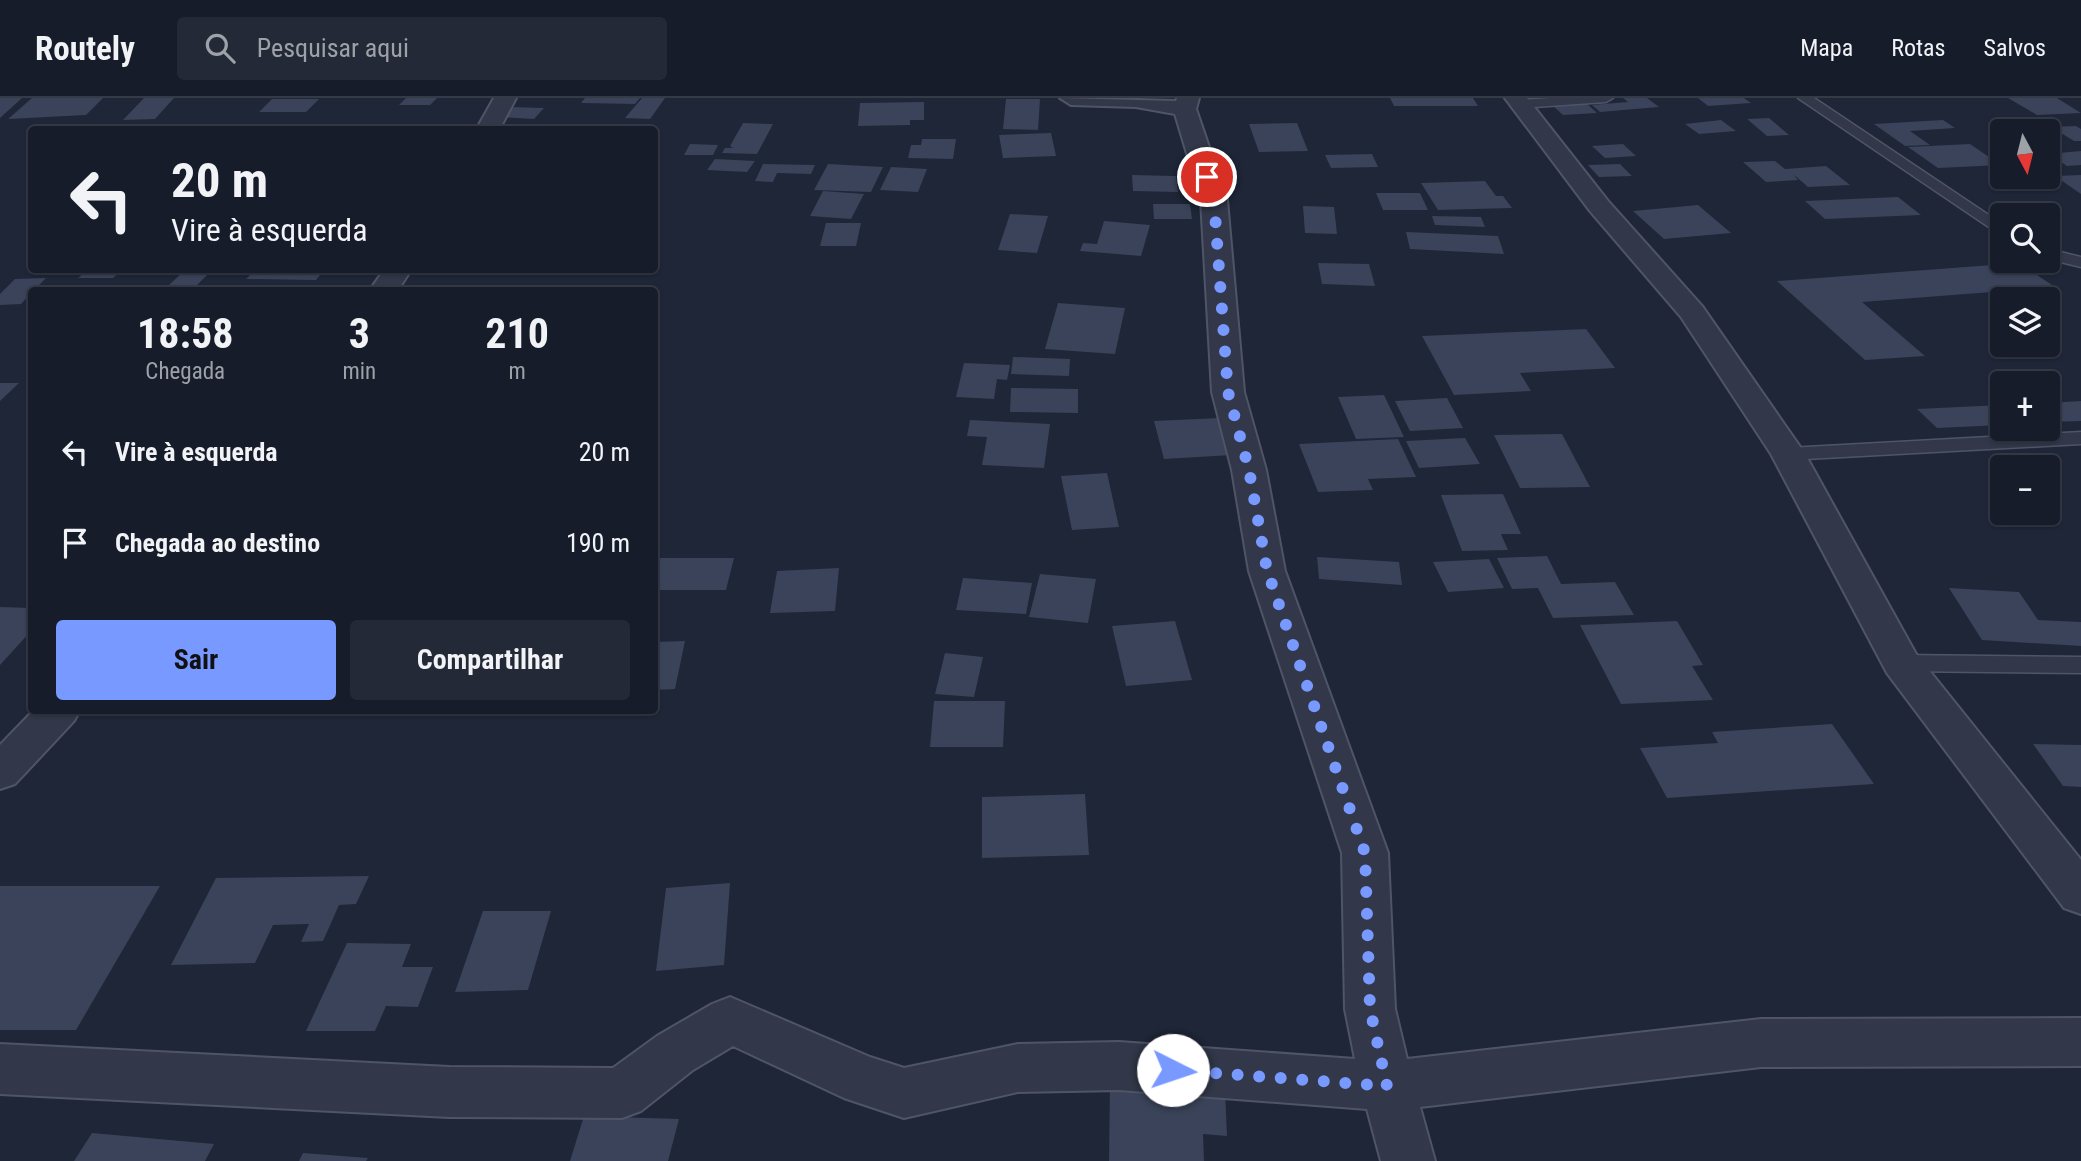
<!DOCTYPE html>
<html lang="pt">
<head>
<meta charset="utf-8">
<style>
  :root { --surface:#161c2a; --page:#232936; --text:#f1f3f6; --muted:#9ea1a8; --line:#353a47; --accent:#7899ff }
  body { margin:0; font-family:"Roboto Condensed",sans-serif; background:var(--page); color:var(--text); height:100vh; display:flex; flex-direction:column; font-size:26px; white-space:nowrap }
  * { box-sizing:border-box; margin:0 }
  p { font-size:23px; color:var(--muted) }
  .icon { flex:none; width:38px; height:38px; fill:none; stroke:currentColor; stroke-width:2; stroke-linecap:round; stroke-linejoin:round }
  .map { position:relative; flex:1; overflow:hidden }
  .drawer { position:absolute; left:28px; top:189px; width:630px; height:427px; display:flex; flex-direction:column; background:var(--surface); border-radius:7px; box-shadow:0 2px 5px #0004,0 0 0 2px var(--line) }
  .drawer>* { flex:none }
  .hud { position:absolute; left:28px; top:28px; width:630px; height:147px; border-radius:7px; box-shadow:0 2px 5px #0004,0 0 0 2px var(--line); background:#161c2a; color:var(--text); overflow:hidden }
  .needle { width:46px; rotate:173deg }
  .tools { position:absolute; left:1990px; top:21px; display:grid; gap:14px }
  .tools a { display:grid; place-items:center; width:70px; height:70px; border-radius:7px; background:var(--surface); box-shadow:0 2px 5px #0004,0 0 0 2px var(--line); font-size:35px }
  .pin { position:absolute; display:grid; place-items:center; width:60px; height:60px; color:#fff; margin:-30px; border:4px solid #fff; border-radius:50%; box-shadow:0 2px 7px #0007 }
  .me { position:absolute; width:77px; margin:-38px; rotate:94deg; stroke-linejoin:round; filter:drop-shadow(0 0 5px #0008) }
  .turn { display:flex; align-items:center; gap:24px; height:147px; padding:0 28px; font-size:32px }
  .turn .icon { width:91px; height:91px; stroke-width:2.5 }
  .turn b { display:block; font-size:49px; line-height:60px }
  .eta { display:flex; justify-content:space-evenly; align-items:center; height:119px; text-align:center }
  .eta b { font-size:42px; font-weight:700; line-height:49px }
  .button { display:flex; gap:14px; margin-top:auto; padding:14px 28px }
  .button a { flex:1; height:80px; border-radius:7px; background:var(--accent); color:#111; font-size:28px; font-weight:700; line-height:80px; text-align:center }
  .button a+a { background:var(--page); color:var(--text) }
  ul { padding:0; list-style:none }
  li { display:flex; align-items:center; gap:21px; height:91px; padding:0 28px }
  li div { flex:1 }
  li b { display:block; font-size:26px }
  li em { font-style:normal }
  header { display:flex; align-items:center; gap:42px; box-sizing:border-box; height:98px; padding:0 35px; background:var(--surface); border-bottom:2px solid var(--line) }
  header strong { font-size:33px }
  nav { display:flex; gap:38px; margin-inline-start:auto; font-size:24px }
  .search { width:490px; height:63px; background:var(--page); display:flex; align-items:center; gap:18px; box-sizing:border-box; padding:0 24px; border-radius:7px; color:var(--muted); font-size:26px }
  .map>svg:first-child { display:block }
  .building { fill:#3a4359 }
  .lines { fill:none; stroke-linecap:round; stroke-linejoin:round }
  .lane-casing { stroke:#4f5567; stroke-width:3 }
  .street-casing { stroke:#4f5567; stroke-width:4 }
  .lane { fill:#323849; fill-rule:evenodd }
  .street { fill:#323849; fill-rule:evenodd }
  .route { stroke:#7899ff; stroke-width:12; stroke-dasharray:0 21.6 }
</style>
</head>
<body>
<header>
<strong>Routely</strong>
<div class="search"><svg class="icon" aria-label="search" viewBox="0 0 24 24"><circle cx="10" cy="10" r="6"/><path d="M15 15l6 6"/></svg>Pesquisar aqui</div>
<nav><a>Mapa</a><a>Rotas</a><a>Salvos</a></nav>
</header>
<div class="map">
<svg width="2081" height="1063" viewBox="0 0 2081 1063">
  <rect width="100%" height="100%" fill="#1e2638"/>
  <!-- building -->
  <path class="building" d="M0,0H22L0,20Z
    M32,0H103L86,17L8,21Z
    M144,0H174L155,21L123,22Z
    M406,0H437L430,7H399Z
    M585,0H640L635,6L581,5Z
    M642,0H665L650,21L625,20Z
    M1390,0H1473L1478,8H1394Z
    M1623,0H1647L1659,9L1600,14L1592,7L1628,4Z
    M1698,0H1744L1751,5L1708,8Z
    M2008,0H2057L2081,15L2037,17Z
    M272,1H319L306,14H259Z
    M1006,1H1040L1038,32L1003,31Z
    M924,4V22H910V27L858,28L860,5Z
    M1585,4L1597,15L1563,17L1551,6Z
    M509,9L544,10L534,21L499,19Z
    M1769,20L1789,37L1767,38L1747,21Z
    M1721,22L1736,33L1699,36L1685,26Z
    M1943,22L1955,30L1910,33L1930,47L1905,48L1874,26Z
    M743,25L773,26L757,56L722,55L725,50H733L730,48Z
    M1297,25L1308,53L1259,54L1249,26Z
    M2076,28L2081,31V43H2074L2051,29Z
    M1051,35L1056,58L1003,60L999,37Z
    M922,41H956L953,61L908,60L911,47H921Z
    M690,46L718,47L713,57H684Z
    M1623,46L1636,58L1605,60L1592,48Z
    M1970,46L2001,67L1938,70L1908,49Z
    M2081,53V67L2067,68L2048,56Z
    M1372,56L1378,69L1331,70L1325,57Z
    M715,61L755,63L747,74L707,72Z
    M1775,63L1785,71L1826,68L1850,87L1808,89L1793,76L1798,82L1766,84L1743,64Z
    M763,66L815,67L811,76L777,75L773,84L755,83Z
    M828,66L883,69L871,94L814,92Z
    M1620,66L1632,78L1599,79L1588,67Z
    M891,69L927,71L918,94L880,92Z
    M1132,77L1176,78L1178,94L1133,93Z
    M2081,77V96L2055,78Z
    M1485,83L1496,98H1503L1512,110L1438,112L1421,85Z
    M823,93L864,96L851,121L810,118Z
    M1376,95H1420L1428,112H1383Z
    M1898,99L1921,117L1825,121L1805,103Z
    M1153,106H1190L1192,121H1154Z
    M1698,107L1731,135L1664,141L1633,113Z
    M1303,108L1334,109L1337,136L1305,135Z
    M1010,116L1048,118L1037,155L998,152Z
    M1432,118L1481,119L1485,129L1435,127Z
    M1104,123L1150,127L1141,158L1080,153L1083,145L1097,146Z
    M826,125H861L856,148H820Z
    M1406,134L1498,138L1504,156L1410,151Z
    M1318,165L1369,166L1375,188L1322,186Z
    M2019,165L2055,189L1862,204L1925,258L1865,262L1777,183Z
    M88,172H122L113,180H78Z
    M185,172H212L194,190L167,189Z
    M255,172H324L316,182L246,181Z
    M46,180L21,206L0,207V196L15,181Z
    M1058,205L1125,210L1115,256L1045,251Z
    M1586,231L1615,270L1520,275L1531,293L1454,297L1422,238Z
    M1013,259L1070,261L1069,278L1011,276Z
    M964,265L1010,267L1007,282L997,281L994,301L956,299Z
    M0,285H19L0,303Z
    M1011,290L1078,291V315L1010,314Z
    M1384,297L1404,339L1356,341L1338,299Z
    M1447,300L1463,330L1410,333L1395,303Z
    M2081,303V323L2048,324V305Z
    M2002,307V327L1937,330L1917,311Z
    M1220,320L1232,357L1164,361L1154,323Z
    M970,322L1050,326L1044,370L982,367L987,339L967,338Z
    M1562,336L1590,389L1520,390L1494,337Z
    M1465,340L1480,366L1419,370L1406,343Z
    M1398,341L1416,379L1368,381L1373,392L1318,394L1299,346Z
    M1107,375L1119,429L1072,432L1061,378Z
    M1503,396L1521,436H1501L1508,452L1462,453L1441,397Z
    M1547,458L1561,486L1615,484L1634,517L1553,520L1538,490L1512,491L1497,460Z
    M1317,459L1399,464L1402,487L1319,481Z
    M654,460H734L726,492H654Z
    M1489,461L1504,490L1448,494L1433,464Z
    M839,470L835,513L770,515L777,473Z
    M1040,476L1096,481L1088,525L1029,519Z
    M963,480L1032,485L1026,516L956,512Z
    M1949,490L2019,494L2038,522L2081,524V548L1982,542Z
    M0,509L32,510V532L0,567Z
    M1175,523L1192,582L1126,588L1112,528Z
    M1677,523L1703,567L1692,568L1713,602L1621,606L1580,527Z
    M685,543L675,591L654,592V544Z
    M945,555L983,559L974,599L935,596Z
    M934,603H1005L1003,649H930Z
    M1832,626L1874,686L1667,700L1640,650L1718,645L1712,634Z
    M2033,646L2081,647V689L2063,688Z
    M1085,696L1089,757L982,760V699Z
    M369,778L356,806L339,807L323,843L301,844L309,826L273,827L255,865L171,867L216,780Z
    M730,785L724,867L656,873L666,790Z
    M0,788H160L76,932H0Z
    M483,813H551L528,892L455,894Z
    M347,845L411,846L402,869H433L418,909L386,908L375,933H306Z
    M1110,986L1225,992L1227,1038L1203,1036L1204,1063H1109Z
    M584,1018L679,1021L668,1063H570Z
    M92,1035L214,1046L205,1063H74Z
    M303,1055L368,1060L366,1063H299Z"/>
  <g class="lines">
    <defs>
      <path id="lane" d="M1551,0H1613L1606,4L1522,10L1515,6L1522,2Z
        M1798,0H1814L2002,126V138Z
        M2048,151L2081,159V169L2048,161Z
        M2081,334V346L1788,362L1778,356L1788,350Z
        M1901,557L2081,559V575L1901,573L1893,571L1889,565L1893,559Z"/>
      <path id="street" d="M494,0H516L499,32H476Z
        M1060,0L1176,3L1177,0H1199L1196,11L1227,102L1244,294L1266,372L1285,473L1388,755L1395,911L1407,961L1761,921L2081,920V968L1761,969L1420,1009L1435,1063H1381L1367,1011L1119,992L1018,994L904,1020L844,1000L733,948L693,972L641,1013L622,1020L449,1019L0,996V946L449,969L613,970L657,938L712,906L730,899L870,959L904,970L1018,946L1119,944L1355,961L1345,911L1342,755L1249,473L1232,372L1212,294L1201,102L1175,16L1136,9L1071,7Z
        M1505,0H1527L1608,103L1702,208L1805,356L1916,556L2081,762V816L2064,810L1887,575L1771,356L1681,219L1590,113Z
        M384,172H411L398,192H370Z
        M34,612H80L74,623L15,686L0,691V647Z"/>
    </defs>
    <!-- lane casing -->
    <use href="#lane" class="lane-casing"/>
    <!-- street casing -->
    <use href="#street" class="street-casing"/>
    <!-- lane -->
    <use href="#lane" class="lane"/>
    <!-- street -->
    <use href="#street" class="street"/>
  </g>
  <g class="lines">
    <!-- route -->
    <path class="route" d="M1173,972L1387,988L1370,911L1365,755L1267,472L1249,372L1228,294L1214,102L1207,79"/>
  </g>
</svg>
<div class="tools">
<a><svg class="needle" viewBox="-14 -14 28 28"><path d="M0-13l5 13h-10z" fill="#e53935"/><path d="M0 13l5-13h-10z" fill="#9ea1a8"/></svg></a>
<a><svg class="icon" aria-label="search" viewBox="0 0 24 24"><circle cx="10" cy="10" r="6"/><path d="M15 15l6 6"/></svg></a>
<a><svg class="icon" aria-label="layers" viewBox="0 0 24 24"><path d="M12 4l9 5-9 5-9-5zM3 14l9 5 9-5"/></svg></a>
<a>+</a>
<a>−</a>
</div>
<div class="pin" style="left:1207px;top:79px;background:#d93025"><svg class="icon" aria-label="arrive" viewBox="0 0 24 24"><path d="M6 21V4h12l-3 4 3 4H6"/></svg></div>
<svg class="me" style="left:1173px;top:972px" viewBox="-20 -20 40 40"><circle r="19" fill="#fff"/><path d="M0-13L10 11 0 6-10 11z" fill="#7899ff"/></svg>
<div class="hud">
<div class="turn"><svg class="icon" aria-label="left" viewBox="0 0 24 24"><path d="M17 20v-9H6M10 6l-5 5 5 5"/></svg><div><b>20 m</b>Vire à esquerda</div></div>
</div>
<section class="drawer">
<div class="eta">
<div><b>18:58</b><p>Chegada</p></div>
<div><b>3</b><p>min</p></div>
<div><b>210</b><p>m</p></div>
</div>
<ul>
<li><svg class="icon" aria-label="left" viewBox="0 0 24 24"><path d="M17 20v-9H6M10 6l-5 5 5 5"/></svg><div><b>Vire à esquerda</b></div><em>20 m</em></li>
<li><svg class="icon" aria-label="arrive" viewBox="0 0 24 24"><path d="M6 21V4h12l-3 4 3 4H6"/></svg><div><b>Chegada ao destino</b></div><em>190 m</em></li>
</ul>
<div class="button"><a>Sair</a><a>Compartilhar</a></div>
</section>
</div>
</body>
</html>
